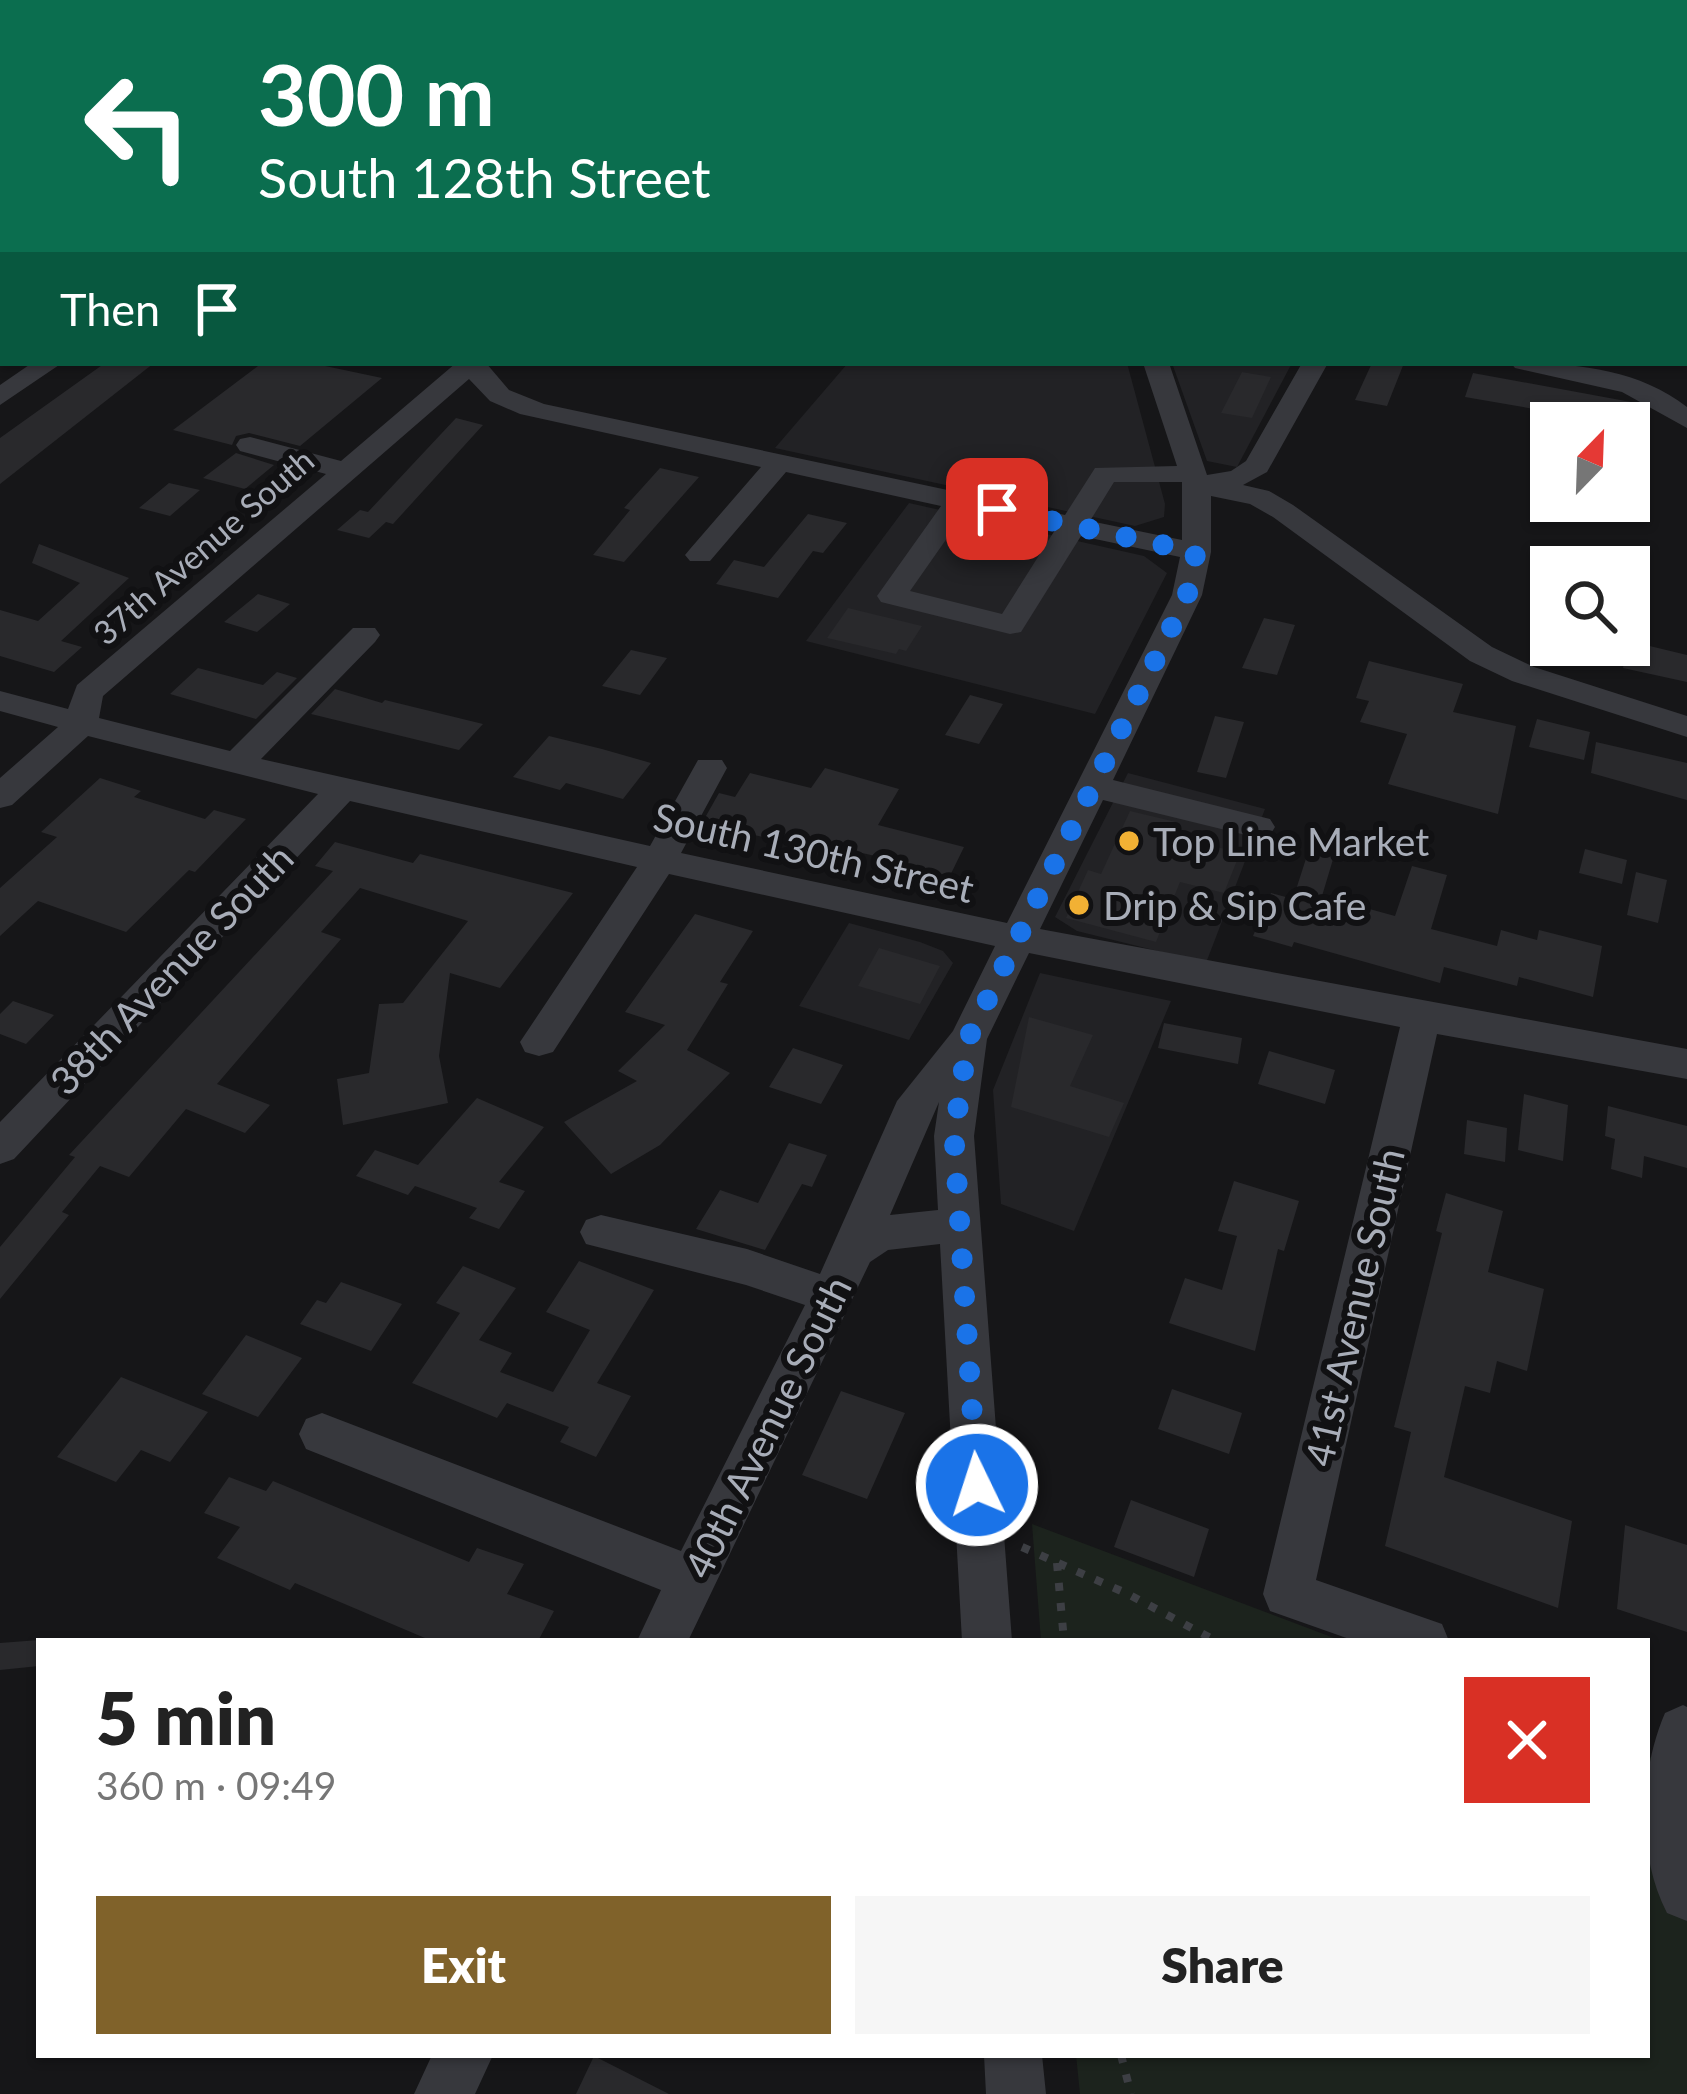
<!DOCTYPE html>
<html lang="en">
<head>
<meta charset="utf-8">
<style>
  :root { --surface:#fff; --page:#f6f6f6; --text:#222; --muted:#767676; --accent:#80622a }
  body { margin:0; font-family:Lato,sans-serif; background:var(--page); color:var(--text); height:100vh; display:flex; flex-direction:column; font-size:45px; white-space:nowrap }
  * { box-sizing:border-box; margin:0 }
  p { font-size:39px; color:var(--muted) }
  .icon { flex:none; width:66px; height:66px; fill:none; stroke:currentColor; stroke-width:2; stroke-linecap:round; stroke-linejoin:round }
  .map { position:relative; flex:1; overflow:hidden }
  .panel { position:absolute; left:36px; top:1638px; width:1614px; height:420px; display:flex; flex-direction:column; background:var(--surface); border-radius:0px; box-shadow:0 3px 9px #0004 }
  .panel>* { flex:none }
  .hud { position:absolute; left:0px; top:0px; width:1689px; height:366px; box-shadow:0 3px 9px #0004; background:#0b6e4f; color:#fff; overflow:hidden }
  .needle { width:78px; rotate:23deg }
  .tools { position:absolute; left:1530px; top:402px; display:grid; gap:24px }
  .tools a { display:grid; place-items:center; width:120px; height:120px; border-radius:0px; background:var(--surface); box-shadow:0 3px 9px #0004; font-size:60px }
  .pin { position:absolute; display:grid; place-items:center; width:102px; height:102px; color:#fff; margin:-51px; border-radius:24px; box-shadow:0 6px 18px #0006 }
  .me { position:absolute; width:132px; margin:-66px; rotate:356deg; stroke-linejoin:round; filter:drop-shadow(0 0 9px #0008) }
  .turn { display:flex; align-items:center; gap:42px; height:252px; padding:0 60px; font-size:54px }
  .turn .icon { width:156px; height:156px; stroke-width:2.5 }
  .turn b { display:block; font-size:84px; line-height:102px }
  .then { display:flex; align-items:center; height:114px; padding:0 60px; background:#0003; gap:24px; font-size:45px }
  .round { display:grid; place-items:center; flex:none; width:126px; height:126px; border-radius:0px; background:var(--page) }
  .overview { display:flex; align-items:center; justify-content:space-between; height:204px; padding:0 60px }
  h1 { font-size:72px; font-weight:800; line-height:90px }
  .cta { display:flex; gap:24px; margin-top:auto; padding:24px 60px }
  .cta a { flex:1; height:138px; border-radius:0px; background:var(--accent); color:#fff; font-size:48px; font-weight:800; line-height:138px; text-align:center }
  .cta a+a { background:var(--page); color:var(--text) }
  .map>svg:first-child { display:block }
  .built { fill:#222225 }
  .green { fill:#1c231d }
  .building { fill:#29292c }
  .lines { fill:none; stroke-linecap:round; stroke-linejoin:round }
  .path-far1 { stroke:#3d3f44; stroke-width:3; stroke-dasharray:3 4.5; stroke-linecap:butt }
  .path { stroke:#3d3f44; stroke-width:8; stroke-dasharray:8 12; stroke-linecap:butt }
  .minor { fill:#37383d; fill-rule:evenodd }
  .route { stroke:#1a73e8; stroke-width:21; stroke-dasharray:0 37.8 }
  .poi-dot { fill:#f2b134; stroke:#111113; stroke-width:4.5 }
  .labels { text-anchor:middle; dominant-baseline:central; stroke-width:12; stroke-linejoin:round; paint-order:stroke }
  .far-street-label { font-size:33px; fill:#a8adb8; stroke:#111113 }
  .poi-label { font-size:39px; fill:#a8adb8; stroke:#111113; text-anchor:start }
  .street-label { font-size:39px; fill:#a8adb8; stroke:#111113 }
</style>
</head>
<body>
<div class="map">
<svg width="1687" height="2094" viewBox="0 0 1687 2094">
  <rect width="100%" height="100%" fill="#161618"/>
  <!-- built -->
  <path class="built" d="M601,0H1096L1099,3H596Z
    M1157,0H1687V138L1686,3Z
    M848,363H1127L1165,504L1164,517L1135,526L775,448Z
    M1172,363H1292L1237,467L1207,461Z
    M909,503L1144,556L1167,573L1095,714L806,641Z
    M1128,773L1265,809L1206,963L1077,931L1055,917Z
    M849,923L920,942L943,951L953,963L909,1040L799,1006Z
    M1040,973L1171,1001L1074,1231L1001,1204L993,1090Z"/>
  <!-- green -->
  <path class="green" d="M1032,1524L1342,1641H1041Z
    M1647,1756L1687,1771V2094H1080L1076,2055H1647Z"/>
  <!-- building -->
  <path class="building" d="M105,363H154L0,484V438Z
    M262,363H311L382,378L300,446L249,433L236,436L232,445L173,430Z
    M1372,363H1404L1387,406L1355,400Z
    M1242,372L1271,377L1252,418L1221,413Z
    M1473,373L1631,402L1649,412L1646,429L1629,423H1578L1580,417L1465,397Z
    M456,418L483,425L393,524L386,522L369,538L337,530L360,510L368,512Z
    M236,453L274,465L245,489L203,478Z
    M660,468L699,477L624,562L593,555L630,510L624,508Z
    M169,483L200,490L170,516L139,508Z
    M808,514L847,523L823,553L813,551L778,598L716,584L734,560L764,567Z
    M39,544L129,578L61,641L82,647L54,672L0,656V610L38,621L80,583L32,563Z
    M258,594L290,604L257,632L224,622Z
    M848,608L922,626L906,651L899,649L896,654L827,638Z
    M1264,618L1295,625L1277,675L1242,668Z
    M1629,641L1687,655V682L1623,668Z
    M631,650L667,658L640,695L602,686Z
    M1369,661L1463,684L1453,712L1516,726L1498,814L1388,784L1407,734L1360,722L1369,701L1356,698Z
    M198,668L263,685L277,672L297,678L256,719L170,694Z
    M335,689L382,703L385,700L483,724L459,750L311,714Z
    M970,695L1003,704L979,744L945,735Z
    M1215,716L1244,722L1226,778L1197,772Z
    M1537,719L1590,732L1584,760L1529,747Z
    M549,736L602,749L651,763L623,799L566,783L560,790L513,777Z
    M1596,742L1687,763V800L1591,773Z
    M825,768L899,789L878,825L964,847L945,886L900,874L906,863L792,837L789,843L702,823L719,793L735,797L750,773L811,788Z
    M100,778L141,791L134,797L205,819L214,810L246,819L195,872L189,870L126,932L38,901L0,936V888L57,837L41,832Z
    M1130,811L1176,822L1170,835L1240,853L1224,893L1180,882L1156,942L1066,918L1088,870L1101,874Z
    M1312,840L1337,846L1322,896L1395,916L1412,866L1447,875L1431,929L1497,946L1501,930L1537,940L1539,930L1602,946L1593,997L1519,977L1517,986L1444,967L1440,983L1294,942L1292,947L1253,936L1271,893L1293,899Z
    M335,842L413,863L420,854L573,893L500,988L450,973L439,1056L448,1103L343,1125L337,1079L369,1073L379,1004L403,1003L468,921L360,888L321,932L341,939L217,1084L270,1105L245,1133L186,1109L129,1177L100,1166L62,1212L69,1215L0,1299V1247L75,1157L69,1155L333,871L315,866Z
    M1585,849L1627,860L1622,884L1579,873Z
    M1636,872L1667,880L1658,923L1627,915Z
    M695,914L753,931L720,982L728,984L687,1050L730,1073L660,1145L611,1174L564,1122L637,1081L618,1071L665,1025L625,1012Z
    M879,948L940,966L920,1004L858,986Z
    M13,1001L54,1015L26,1044L0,1034V1014Z
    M1029,1017L1093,1035L1070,1086L1124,1103L1109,1137L1011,1107Z
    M1164,1023L1242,1038L1238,1064L1158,1048Z
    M793,1048L843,1065L821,1104L769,1087Z
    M1269,1051L1335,1070L1325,1104L1258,1084Z
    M1524,1094L1568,1105L1563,1161L1518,1150Z
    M477,1098L544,1127L499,1182L525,1191L499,1229L469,1218L477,1208L415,1186L408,1195L356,1176L375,1150L418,1165Z
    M1608,1106L1687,1126V1168L1644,1156L1642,1178L1611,1169L1615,1139L1605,1136Z
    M1467,1120L1507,1128L1505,1162L1464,1154Z
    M789,1143L827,1155L812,1187L802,1184L765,1250L696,1229L720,1190L758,1203Z
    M1234,1181L1299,1201L1284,1251L1278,1249L1255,1351L1169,1323L1185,1278L1222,1290L1237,1236L1218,1231Z
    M1446,1193L1503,1211L1488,1272L1544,1289L1527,1371L1497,1361L1490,1393L1465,1386L1444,1477L1572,1521L1558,1608L1385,1546L1411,1432L1394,1427L1442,1233L1436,1231Z
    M579,1261L654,1290L597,1383L631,1396L596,1457L560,1442L569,1427L507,1403L497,1418L412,1383L460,1313L436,1303L463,1266L516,1288L479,1340L512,1353L500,1372L553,1392L590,1330L546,1312Z
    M341,1282L402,1304L371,1351L300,1324L317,1300L326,1303Z
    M246,1335L302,1358L258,1417L202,1394Z
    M121,1377L208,1412L170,1462L141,1450L116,1482L57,1457Z
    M1172,1389L1242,1413L1229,1454L1158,1429Z
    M841,1391L905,1413L867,1499L802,1475Z
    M229,1477L266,1491L273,1481L469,1562L477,1548L524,1564L507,1594L554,1611L538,1641H432L295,1583L290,1590L217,1558L240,1527L204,1513Z
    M1131,1500L1209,1529L1194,1577L1114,1547Z
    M1625,1525L1687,1545V1632L1617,1609Z
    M39,1640V1666L0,1670V1643Z
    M594,2056L669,2094H576Z"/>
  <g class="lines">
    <!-- path-far1 -->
    <path class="path-far1" d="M731,0L752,3"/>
    <!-- path -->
    <path class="path" d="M1022,1547L1128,1594L1216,1641
      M1057,1563L1064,1641
      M1121,2055L1131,2094"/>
    <!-- minor -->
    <path class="minor" d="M162,0H183L185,3H164Z
      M0,67H3V79H0Z
      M0,106H3L0,119Z
      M0,265H3V279H0Z
      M32,363H62L0,405V385Z
      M456,363H486L509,390L544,404L1065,515L1095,468L1177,466L1143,363H1169L1207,475L1231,471L1246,461L1302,363H1328L1267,472L1243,485L1269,491L1293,505L1492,647L1534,667L1687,716V737L1512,681L1470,661L1273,517L1250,504L1211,496V552L1202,595L1113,780L1270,819L1275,827L1270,835L1258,838L1103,800L1040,929L1687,1049V1079L1437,1034L1316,1580L1442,1624L1449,1641H1355L1270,1611L1263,1594L1400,1027L1029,953L987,1039L974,1136L1012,1641H962L940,1244L888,1250L870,1262L688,1641H637L661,1590L306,1449L299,1434L306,1419L322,1413L681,1551L805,1305L746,1285L586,1244L580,1232L586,1220L601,1215L747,1249L820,1274L897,1101L953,1031L995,946L669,874L553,1052L539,1056L525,1052L520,1042L637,867L350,801L14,1159L0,1164V1122L318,794L88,736L12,805L0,808V778L58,727L0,711V691L68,709L77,685L326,474L240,451L236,445L240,439L250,437L341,461ZM469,379L490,401L520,414L761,467L690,549L685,555L690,561H710L786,472L941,506L877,596L881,602L1010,634L1021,632L1081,536L1180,557L1172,595L1007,923L681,853L727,768L722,760H698L650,846L261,759L375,642L380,635L375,628H353L230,751L99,718L103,696ZM1114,482H1182V540L1090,521ZM966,511L1055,530L1002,614L910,591ZM939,1102L934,1136L938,1210L890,1215Z
      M1511,363C1572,363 1637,368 1687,407V428L1622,392L1515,368Z
      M1683,1705L1687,1707V1921L1667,1913C1637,1855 1639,1773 1665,1713Z
      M432,2055H493L475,2094H414Z
      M984,2055H1042L1046,2094H986Z"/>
  </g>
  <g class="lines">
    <!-- route -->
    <path class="route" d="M977,1485L954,1136L968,1039L1187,596L1196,552L997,509"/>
  </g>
  <!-- markers -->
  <g class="poi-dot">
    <circle cx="1129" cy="841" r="12"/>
    <circle cx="1079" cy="905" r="12"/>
  </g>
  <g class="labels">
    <!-- far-street labels -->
    <g class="far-street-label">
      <text transform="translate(203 546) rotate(-41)">37th Avenue South</text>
    </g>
    <!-- poi labels -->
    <g class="poi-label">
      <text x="1153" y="841">Top Line Market</text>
      <text x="1103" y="905">Drip &amp; Sip Cafe</text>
    </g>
    <!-- street labels -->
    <g class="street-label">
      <text transform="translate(814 852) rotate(13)">South 130th Street</text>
      <text transform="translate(171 969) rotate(-46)">38th Avenue South</text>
      <text transform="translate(1354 1307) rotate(-77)">41st Avenue South</text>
      <text transform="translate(767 1427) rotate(-64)">40th Avenue South</text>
    </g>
  </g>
</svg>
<div class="tools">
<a><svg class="needle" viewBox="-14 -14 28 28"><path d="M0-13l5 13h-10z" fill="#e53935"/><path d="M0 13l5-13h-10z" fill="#767676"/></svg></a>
<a><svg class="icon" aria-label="search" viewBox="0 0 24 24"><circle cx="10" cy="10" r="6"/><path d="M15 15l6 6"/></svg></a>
</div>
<div class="pin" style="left:997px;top:509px;background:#d93025"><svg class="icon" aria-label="arrive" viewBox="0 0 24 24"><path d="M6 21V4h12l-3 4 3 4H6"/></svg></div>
<svg class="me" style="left:977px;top:1485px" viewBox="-20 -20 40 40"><circle r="17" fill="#1a73e8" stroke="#fff" stroke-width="3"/><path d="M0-11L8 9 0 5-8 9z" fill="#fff"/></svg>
<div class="hud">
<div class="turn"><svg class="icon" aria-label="left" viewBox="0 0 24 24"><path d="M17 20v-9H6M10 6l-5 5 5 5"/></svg><div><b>300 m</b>South 128th Street</div></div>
<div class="then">Then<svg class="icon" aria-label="arrive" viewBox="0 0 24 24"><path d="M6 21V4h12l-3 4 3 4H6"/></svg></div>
</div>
<section class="panel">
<div class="overview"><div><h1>5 min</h1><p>360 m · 09:49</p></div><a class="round" style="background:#d93025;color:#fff"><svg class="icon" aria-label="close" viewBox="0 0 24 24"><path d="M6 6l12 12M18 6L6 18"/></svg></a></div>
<div class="cta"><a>Exit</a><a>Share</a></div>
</section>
</div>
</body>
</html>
